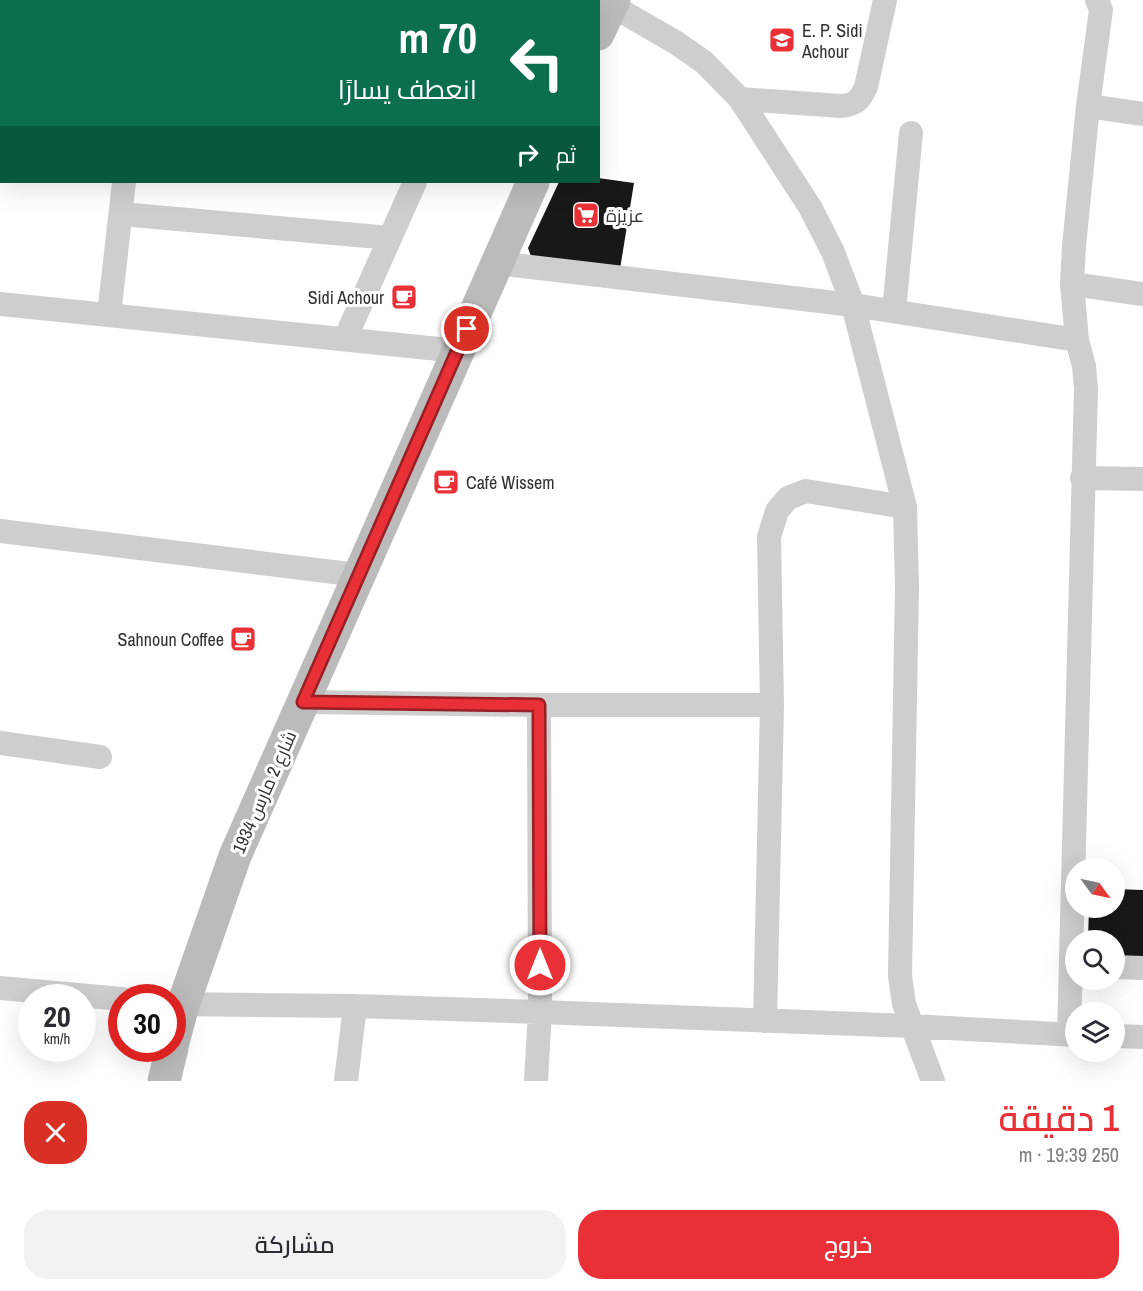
<!DOCTYPE html>
<html lang="ar">
<head>
<meta charset="utf-8">
<style>
  :root { --surface:#fff; --page:#f2f2f3; --text:#2b2b33; --muted:#7c7c81; --accent:#ea3037 }
  body { margin:0; font-family:"Archivo Narrow",Cairo,sans-serif; background:var(--page); color:var(--text); direction:rtl; height:100vh; display:flex; flex-direction:column; font-size:22px; white-space:nowrap }
  * { box-sizing:border-box; margin:0 }
  p { font-size:20px; color:var(--muted) }
  .icon { flex:none; width:33px; height:33px; fill:none; stroke:currentColor; stroke-width:2; stroke-linecap:round; stroke-linejoin:round }
  .map { position:relative; height:1081px; overflow:hidden; direction:ltr }
  .details { display:flex; flex-direction:column; background:var(--surface); flex:1 }
  .details>* { flex:none }
  .banner { position:absolute; left:0px; top:0px; width:600px; height:183px; box-shadow:0 6px 24px #0002; direction:rtl; background:#0b6e4f; color:#fff; overflow:hidden }
  .needle { width:39px; rotate:123deg }
  .buttons { position:absolute; left:1065px; top:858px; display:grid; gap:12px }
  .buttons a { display:grid; place-items:center; width:60px; height:60px; border-radius:50%; background:var(--surface); box-shadow:0 6px 24px #0002; font-size:30px }
  .speed { position:absolute; left:18px; top:984px; display:flex; gap:12px; font-size:30px; font-weight:700; text-align:center }
  .speed>* { display:grid; place-content:center; width:78px; height:78px; border-radius:50%; background:var(--surface); box-shadow:0 6px 24px #0002; line-height:1 }
  .speed small { font-size:15px; font-weight:400 }
  .speed .limit { border:9px solid #d22; background:#fff; color:#111 }
  .pin { position:absolute; display:grid; place-items:center; width:51px; height:51px; color:#fff; margin:-26px; border:3px solid #fff; border-radius:50%; box-shadow:0 2px 6px #0007 }
  .me { position:absolute; width:66px; margin:-33px; rotate:0deg; stroke-linejoin:round; filter:drop-shadow(0 0 4px #0008) }
  .turn { display:flex; align-items:center; gap:21px; height:126px; padding:0 24px; font-size:27px }
  .turn .icon { width:78px; height:78px; stroke-width:2.5 }
  .turn b { display:block; font-size:42px; line-height:51px }
  .then { display:flex; align-items:center; height:57px; padding:0 24px; background:#0003; gap:12px; font-size:22px }
  .round { display:grid; place-items:center; flex:none; width:63px; height:63px; border-radius:24px; background:var(--page) }
  .summary { display:flex; align-items:center; justify-content:space-between; height:102px; padding:0 24px }
  h1 { font-size:36px; font-weight:600; line-height:45px; color:var(--accent) }
  .button { display:flex; gap:12px; margin-top:auto; padding:12px 24px }
  .button a { flex:1; height:69px; border-radius:24px; background:var(--accent); color:#fff; font-size:24px; font-weight:600; line-height:69px; text-align:center }
  .button a+a { background:var(--page); color:var(--text) }
  .map>svg:first-child { display:block }
  .building { fill:#181818 }
  .lines { fill:none; stroke-linecap:round; stroke-linejoin:round }
  .street { stroke:#cecece; stroke-width:24 }
  .secondary { stroke:#bbb; stroke-width:33 }
  .route-casing { stroke:#981f24; stroke-width:15 }
  .route { stroke:#ea3037; stroke-width:10 }
  .labels { text-anchor:middle; dominant-baseline:central; stroke-width:6; stroke-linejoin:round; paint-order:stroke }
  .poi-label { font-size:18px; fill:#313131; stroke:#fff; text-anchor:start }
  .street-label { font-size:18px; fill:#313131; stroke:#fff }
</style>
</head>
<body>
<div class="map">
<svg width="1143" height="1081" viewBox="0 0 1143 1081">
  <rect width="100%" height="100%" fill="#fff"/>
  <!-- building -->
  <path class="building" d="M598,178L634,183L620,269L532,259L528,248L559,182H598Z
    M1114,889L1143,890V963L1114,962V940H1088L1089,908H1114Z"/>
  <g class="lines">
    <!-- street -->
    <path class="street" d="M359,2V0
      M495,2V0
      M611,5L675,42L704,62L740,99L810,207L833,252L853,305L905,507L907,587L900,976L904,1004L933,1081
      M0,35H2
      M740,99L841,106C855,105 860,100 866,87L885,0
      M1088,106L1143,114
      M0,165H2
      M121,214L390,238
      M497,263L853,305L1077,340L1084,366L1086,389L1069,1035
      M1072,284L1143,294
      M0,304L458,351
      M894,311L911,133
      M109,315L124,182
      M345,339L415,182
      M1077,340L1072,284L1074,246L1088,106L1101,10L1097,0
      M1082,478L1143,479
      M0,531L358,575
      M303,702L539,705H772
      M0,743L100,757
      M1114,967L1143,968
      M0,988L122,999
      M172,1004L355,1006L540,1012L911,1026L1076,1035
      M765,1021L772,705L769,537L777,511L788,498L806,491L905,507
      M1114,1036L1143,1037
      M346,1081L355,1006
      M536,1081L540,1012L539,705"/>
    <!-- secondary -->
    <path class="secondary" d="M598,34L614,0
      M172,1046L183,1005L235,856L533,182
      M164,1081L172,1048"/>
  </g>
  <g class="lines">
    <defs>
      <path id="route" d="M467,329L303,702L539,705L540,965"/>
    </defs>
    <!-- route casing -->
    <use href="#route" class="route-casing"/>
    <!-- route -->
    <use href="#route" class="route"/>
  </g>
  <!-- icons -->
  <defs>
    <symbol id="school-square" viewBox="-11 -11 22 22"><rect x="-9" y="-9" width="18" height="18" rx="4" fill="#ea3037" stroke="#fff"/><path d="M0-5L7-2L0 1L-7-2ZM-4 1L0 2.5L4 1V4Q0 6-4 4Z" fill="#fff"/></symbol>
    <symbol id="supermarket-square" viewBox="-11 -11 22 22"><rect x="-9" y="-9" width="18" height="18" rx="4" fill="#ea3037" stroke="#fff"/><path d="M-6-5.5h2.5l.6 2H6L4.5 2H-2.5L-4.4-4H-6ZM-1.5 3.2a1.3 1.3 0 1 0 .1 0ZM3 3.2a1.3 1.3 0 1 0 .1 0Z" fill="#fff"/></symbol>
    <symbol id="cafe-square" viewBox="-11 -11 22 22"><rect x="-9" y="-9" width="18" height="18" rx="4" fill="#ea3037" stroke="#fff"/><path d="M-5.5-4.5H6V0H3Q3 3.5 0 3.5H-2.5Q-5.5 3.5-5.5 0ZM3-3.2v2h1.7v-2ZM-6 4.5H4V6H-6Z" fill="#fff"/></symbol>
  </defs>
  <g fill-rule="evenodd">
    <use href="#school-square" x="767" y="25" width="30" height="30"/>
    <use href="#supermarket-square" x="571" y="200" width="30" height="30"/>
    <use href="#cafe-square" x="389" y="282" width="30" height="30"/>
    <use href="#cafe-square" x="431" y="467" width="30" height="30"/>
    <use href="#cafe-square" x="228" y="624" width="30" height="30"/>
  </g>
  <g class="labels">
    <!-- poi labels -->
    <g class="poi-label">
      <text x="802" y="30">E. P. Sidi<tspan x="802" dy="21">Achour</tspan></text>
      <text x="606" y="215">عزيزة</text>
      <text x="384" y="297" text-anchor="end">Sidi Achour</text>
      <text x="466" y="482">Café Wissem</text>
      <text x="224" y="639" text-anchor="end">Sahnoun Coffee</text>
    </g>
    <!-- street labels -->
    <g class="street-label">
      <text transform="translate(264 792) rotate(-66)">شارع 2 مارس 1934</text>
    </g>
  </g>
</svg>
<div class="buttons">
<a><svg class="needle" viewBox="-14 -14 28 28"><path d="M0-13l5 13h-10z" fill="#e53935"/><path d="M0 13l5-13h-10z" fill="#7c7c81"/></svg></a>
<a><svg class="icon" aria-label="search" viewBox="0 0 24 24"><circle cx="10" cy="10" r="6"/><path d="M15 15l6 6"/></svg></a>
<a><svg class="icon" aria-label="layers" viewBox="0 0 24 24"><path d="M12 4l9 5-9 5-9-5zM3 14l9 5 9-5"/></svg></a>
</div>
<div class="speed"><div>20<small>km/h</small></div><div class="limit">30</div></div>
<div class="pin" style="left:467px;top:329px;background:#d93025"><svg class="icon" aria-label="arrive" viewBox="0 0 24 24"><path d="M6 21V4h12l-3 4 3 4H6"/></svg></div>
<svg class="me" style="left:540px;top:965px" viewBox="-20 -20 40 40"><circle r="17" fill="#ea3037" stroke="#fff" stroke-width="3"/><path d="M0-11L8 9 0 5-8 9z" fill="#fff"/></svg>
<div class="banner">
<div class="turn"><svg class="icon" aria-label="left" viewBox="0 0 24 24"><path d="M17 20v-9H6M10 6l-5 5 5 5"/></svg><div><b>70 m</b>انعطف يسارًا</div></div>
<div class="then">ثم<svg class="icon" aria-label="right" viewBox="0 0 24 24"><path d="M7 20v-9h11M14 6l5 5-5 5"/></svg></div>
</div>
</div>
<section class="details">
<div class="summary"><div><h1>1 دقيقة</h1><p>250 m · 19:39</p></div><a class="round" style="background:#d93025;color:#fff"><svg class="icon" aria-label="close" viewBox="0 0 24 24"><path d="M6 6l12 12M18 6L6 18"/></svg></a></div>
<div class="button"><a>خروج</a><a>مشاركة</a></div>
</section>
</body>
</html>
